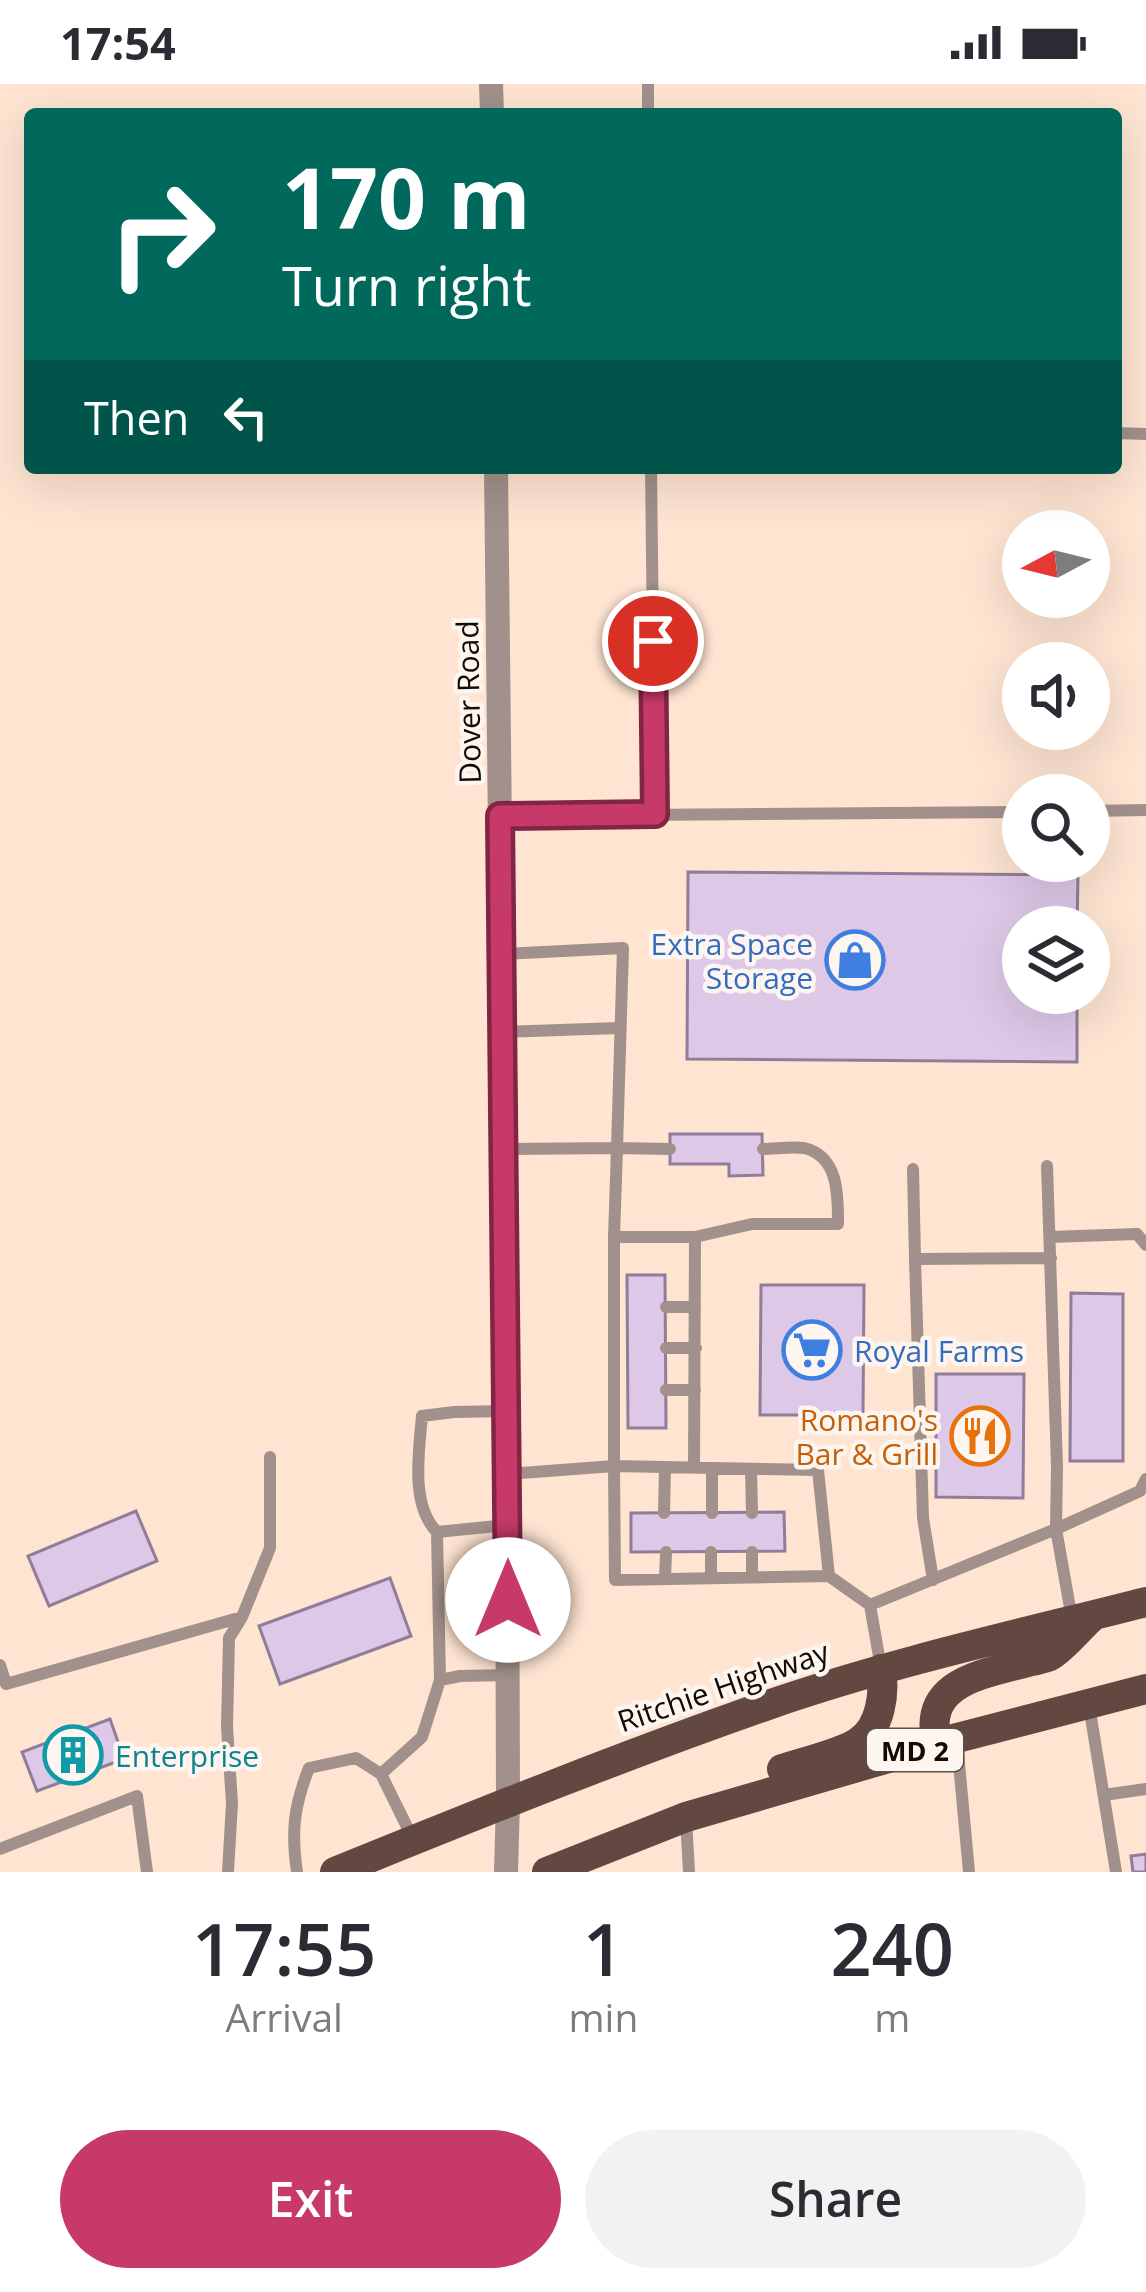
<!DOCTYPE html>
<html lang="en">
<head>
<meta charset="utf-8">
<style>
  :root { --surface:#fff; --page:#f2f2f3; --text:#2b2b33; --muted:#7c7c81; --accent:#c63968 }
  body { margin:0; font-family:"Open Sans",sans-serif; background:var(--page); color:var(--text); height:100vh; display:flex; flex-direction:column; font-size:45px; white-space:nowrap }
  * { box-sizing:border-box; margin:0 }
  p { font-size:39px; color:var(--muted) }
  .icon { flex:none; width:66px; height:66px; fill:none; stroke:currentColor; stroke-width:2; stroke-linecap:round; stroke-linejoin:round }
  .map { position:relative; height:1788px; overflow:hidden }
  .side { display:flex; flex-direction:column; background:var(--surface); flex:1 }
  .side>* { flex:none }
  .hud { position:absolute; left:24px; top:24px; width:1098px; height:366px; border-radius:12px; box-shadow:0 12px 48px #0002; background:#00695c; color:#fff; overflow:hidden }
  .needle { width:78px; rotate:263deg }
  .fabs { position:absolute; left:1002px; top:426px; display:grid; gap:24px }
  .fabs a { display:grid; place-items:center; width:108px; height:108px; border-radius:50%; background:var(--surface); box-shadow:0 12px 48px #0002; font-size:60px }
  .pin { position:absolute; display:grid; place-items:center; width:102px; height:102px; color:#fff; margin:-51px; border:6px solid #fff; border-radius:50%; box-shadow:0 3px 12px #0007 }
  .me { position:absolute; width:132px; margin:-66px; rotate:0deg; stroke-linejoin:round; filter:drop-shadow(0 0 9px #0008) }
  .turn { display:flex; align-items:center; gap:42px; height:252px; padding:0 60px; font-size:54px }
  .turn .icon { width:156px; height:156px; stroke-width:2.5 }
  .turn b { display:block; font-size:84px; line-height:102px }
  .then { display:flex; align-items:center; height:114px; padding:0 60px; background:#0003; gap:24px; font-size:45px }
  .eta { display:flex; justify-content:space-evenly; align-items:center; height:204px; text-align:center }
  .eta b { font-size:72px; font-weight:600; line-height:84px }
  .cta { display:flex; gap:24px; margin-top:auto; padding:24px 60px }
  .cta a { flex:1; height:138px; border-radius:72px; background:var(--accent); color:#fff; font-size:48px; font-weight:600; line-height:138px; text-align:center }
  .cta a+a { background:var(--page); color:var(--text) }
  .status { display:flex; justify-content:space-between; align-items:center; height:84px; padding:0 60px; background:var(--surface); direction:ltr }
  .status svg { height:33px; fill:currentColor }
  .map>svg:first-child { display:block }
  .building { fill:#ddc8e7; stroke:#907d99; stroke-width:3 }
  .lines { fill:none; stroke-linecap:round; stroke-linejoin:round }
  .lane { stroke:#a1908c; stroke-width:12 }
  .street { stroke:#a1908c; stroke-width:24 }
  .primary { stroke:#634741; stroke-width:30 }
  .route-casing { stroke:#812544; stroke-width:30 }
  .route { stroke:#c63968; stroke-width:21 }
  .labels { text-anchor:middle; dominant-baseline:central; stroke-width:9; stroke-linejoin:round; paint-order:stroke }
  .shield { fill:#fcf5f0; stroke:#5a504b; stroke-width:3 }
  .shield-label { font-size:27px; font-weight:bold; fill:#140a04 }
  .street-label { font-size:30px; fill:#140a04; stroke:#fcf5f0 }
  .shop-label { font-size:30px; fill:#366cbe; stroke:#fcf5f0; text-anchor:end }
  .food-label { font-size:30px; fill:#c56008; stroke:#fcf5f0; text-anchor:end }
  .culture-label { font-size:30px; fill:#0d838f; stroke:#fcf5f0; text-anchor:start }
</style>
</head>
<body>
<div class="status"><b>17:54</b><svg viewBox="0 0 49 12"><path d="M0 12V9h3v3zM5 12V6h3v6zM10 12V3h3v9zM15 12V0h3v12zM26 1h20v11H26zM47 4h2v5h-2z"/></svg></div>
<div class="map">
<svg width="1146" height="1788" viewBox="0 0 1146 1788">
  <rect width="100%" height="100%" fill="#fee4d1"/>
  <!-- building -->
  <path class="building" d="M688,788L1078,791L1077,843H1023V909H1077V978L687,975Z
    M670,1050H762L763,1091L729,1092V1080H670Z
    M627,1191H665L666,1344H628Z
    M761,1201H864L863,1331H760Z
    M1071,1209L1123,1210V1377H1070Z
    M936,1290H1024L1023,1414L936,1413Z
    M136,1427L157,1477L49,1522L28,1472Z
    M784,1428L785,1467L631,1468V1429Z
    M390,1494L411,1552L280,1600L259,1542Z
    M110,1635L124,1675L37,1707L22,1668Z
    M1146,1770V1788H1133L1131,1772Z"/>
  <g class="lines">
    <!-- lane -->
    <path class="lane" d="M648,0V30
      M1116,349L1146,350
      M651,384L655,731
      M1089,727L1146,726
      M501,732L1023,728
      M502,870L623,864L617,1064L670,1065
      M503,948L620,944
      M504,1065L617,1064L614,1153V1382L818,1386L829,1492
      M1047,1082L1057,1382L1056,1445L1140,1407L1146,1395
      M913,1085L915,1175
      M614,1153H695L694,1384
      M695,1153L752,1140H838C838,1112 839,1072 804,1064C791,1062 775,1065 763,1065
      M1050,1153L1137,1150L1146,1161
      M666,1223H695
      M666,1264H696
      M666,1306H695
      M506,1327L454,1328L422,1332C419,1367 410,1421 437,1448L507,1441
      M751,1385L752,1429
      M507,1390L614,1382L615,1496L829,1492L870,1521L881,1584
      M664,1429L665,1383
      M712,1429V1384
      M752,1493V1468
      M665,1494L666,1468
      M711,1494V1468
      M933,1496L923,1434L915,1175L1051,1174
      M870,1521L1056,1445L1072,1535
      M0,1581L6,1600L242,1533
      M440,1596L460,1592L508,1591
      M1089,1621L1116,1788
      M957,1658L969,1788
      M381,1690L422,1653L440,1596L437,1448
      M1104,1711L1146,1705
      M686,1735L689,1788
      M0,1765L137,1712L147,1788
      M228,1788L232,1719L227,1643L229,1554L242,1533L270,1464V1373
      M297,1788C291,1747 294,1722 309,1684L356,1674L381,1690L413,1755"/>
    <!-- street -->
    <path class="street" d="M491,0L492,30
      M496,384L507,1390L508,1718L506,1788"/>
    <!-- primary -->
    <path class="primary" d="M937,1660C921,1596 986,1590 1031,1577C1033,1577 1048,1573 1050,1572C1065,1563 1079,1544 1093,1532
      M782,1685C803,1678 842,1669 858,1658C881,1644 885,1609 881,1585
      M335,1788C478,1730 622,1672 768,1621C892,1578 1020,1550 1146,1518
      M547,1788L686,1733L957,1654L1146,1605"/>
  </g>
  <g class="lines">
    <defs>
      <path id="route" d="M508,1516L500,732L655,730L653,557"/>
    </defs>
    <!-- route casing -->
    <use href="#route" class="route-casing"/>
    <!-- route -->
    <use href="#route" class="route"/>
  </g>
  <!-- icons -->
  <defs>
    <symbol id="shop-ring" viewBox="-11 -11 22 22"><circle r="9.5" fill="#fcf5f0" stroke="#3f7fe0" stroke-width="1.5"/><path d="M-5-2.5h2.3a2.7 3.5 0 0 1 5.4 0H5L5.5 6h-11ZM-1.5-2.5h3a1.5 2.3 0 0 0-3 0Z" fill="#3f7fe0"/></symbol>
    <symbol id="supermarket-ring" viewBox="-11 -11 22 22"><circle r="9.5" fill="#fcf5f0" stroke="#3f7fe0" stroke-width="1.5"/><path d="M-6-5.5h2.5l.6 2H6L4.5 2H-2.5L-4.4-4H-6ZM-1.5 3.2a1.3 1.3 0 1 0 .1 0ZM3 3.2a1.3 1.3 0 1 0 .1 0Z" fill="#3f7fe0"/></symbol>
    <symbol id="restaurant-ring" viewBox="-11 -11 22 22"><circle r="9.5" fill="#fcf5f0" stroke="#e8710a" stroke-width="1.5"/><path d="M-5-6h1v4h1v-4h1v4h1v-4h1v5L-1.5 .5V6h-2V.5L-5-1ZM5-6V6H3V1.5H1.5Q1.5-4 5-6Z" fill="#e8710a"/></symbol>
    <symbol id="building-ring" viewBox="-11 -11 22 22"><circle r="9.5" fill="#fcf5f0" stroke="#0f9aa8" stroke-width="1.5"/><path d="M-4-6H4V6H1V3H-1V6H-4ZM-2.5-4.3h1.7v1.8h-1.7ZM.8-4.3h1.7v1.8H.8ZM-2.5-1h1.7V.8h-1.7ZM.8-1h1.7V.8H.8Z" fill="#0f9aa8"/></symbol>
  </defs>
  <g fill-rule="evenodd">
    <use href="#shop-ring" x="822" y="843" width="66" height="66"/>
    <use href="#supermarket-ring" x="779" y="1233" width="66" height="66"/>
    <use href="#restaurant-ring" x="947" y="1319" width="66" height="66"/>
    <use href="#building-ring" x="40" y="1638" width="66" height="66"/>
  </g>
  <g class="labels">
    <!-- shield labels -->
    <rect class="shield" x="867" y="1645" width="96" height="42" rx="9"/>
    <g class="shield-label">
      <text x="915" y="1666">MD 2</text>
    </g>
    <!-- street labels -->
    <g class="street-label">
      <text transform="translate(468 618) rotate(-91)">Dover Road</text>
      <text transform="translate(723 1602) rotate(-19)">Ritchie Highway</text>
    </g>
    <!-- shop labels -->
    <g class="shop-label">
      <text x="813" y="859">Extra Space<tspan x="813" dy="34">Storage</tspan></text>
      <text x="854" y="1266" text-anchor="start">Royal Farms</text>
    </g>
    <!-- food labels -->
    <g class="food-label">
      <text x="938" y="1335">Romano's<tspan x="938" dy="34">Bar &amp; Grill</tspan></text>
    </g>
    <!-- culture labels -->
    <g class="culture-label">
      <text x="115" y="1671">Enterprise</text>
    </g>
  </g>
</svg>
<div class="fabs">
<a><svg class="needle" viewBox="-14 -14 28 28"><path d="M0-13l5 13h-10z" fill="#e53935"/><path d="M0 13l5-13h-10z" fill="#7c7c81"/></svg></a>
<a><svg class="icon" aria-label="sound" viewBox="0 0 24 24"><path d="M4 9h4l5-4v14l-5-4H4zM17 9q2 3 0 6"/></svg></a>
<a><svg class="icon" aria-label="search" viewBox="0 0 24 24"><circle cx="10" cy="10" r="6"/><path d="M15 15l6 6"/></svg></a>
<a><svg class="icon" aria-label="layers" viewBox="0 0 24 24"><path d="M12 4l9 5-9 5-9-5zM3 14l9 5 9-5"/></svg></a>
</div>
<div class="pin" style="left:653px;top:557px;background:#d93025"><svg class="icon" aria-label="arrive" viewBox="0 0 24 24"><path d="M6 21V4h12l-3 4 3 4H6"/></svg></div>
<svg class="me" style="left:508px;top:1516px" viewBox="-20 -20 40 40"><circle r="19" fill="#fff"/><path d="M0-13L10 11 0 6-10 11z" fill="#c63968"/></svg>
<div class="hud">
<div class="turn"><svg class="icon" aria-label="right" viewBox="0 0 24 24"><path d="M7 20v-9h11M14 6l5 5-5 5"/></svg><div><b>170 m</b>Turn right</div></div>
<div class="then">Then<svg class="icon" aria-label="left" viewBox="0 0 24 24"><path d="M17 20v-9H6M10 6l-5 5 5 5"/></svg></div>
</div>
</div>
<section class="side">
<div class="eta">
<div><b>17:55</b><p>Arrival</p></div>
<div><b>1</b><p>min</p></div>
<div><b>240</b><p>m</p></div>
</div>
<div class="cta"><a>Exit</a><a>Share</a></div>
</section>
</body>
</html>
